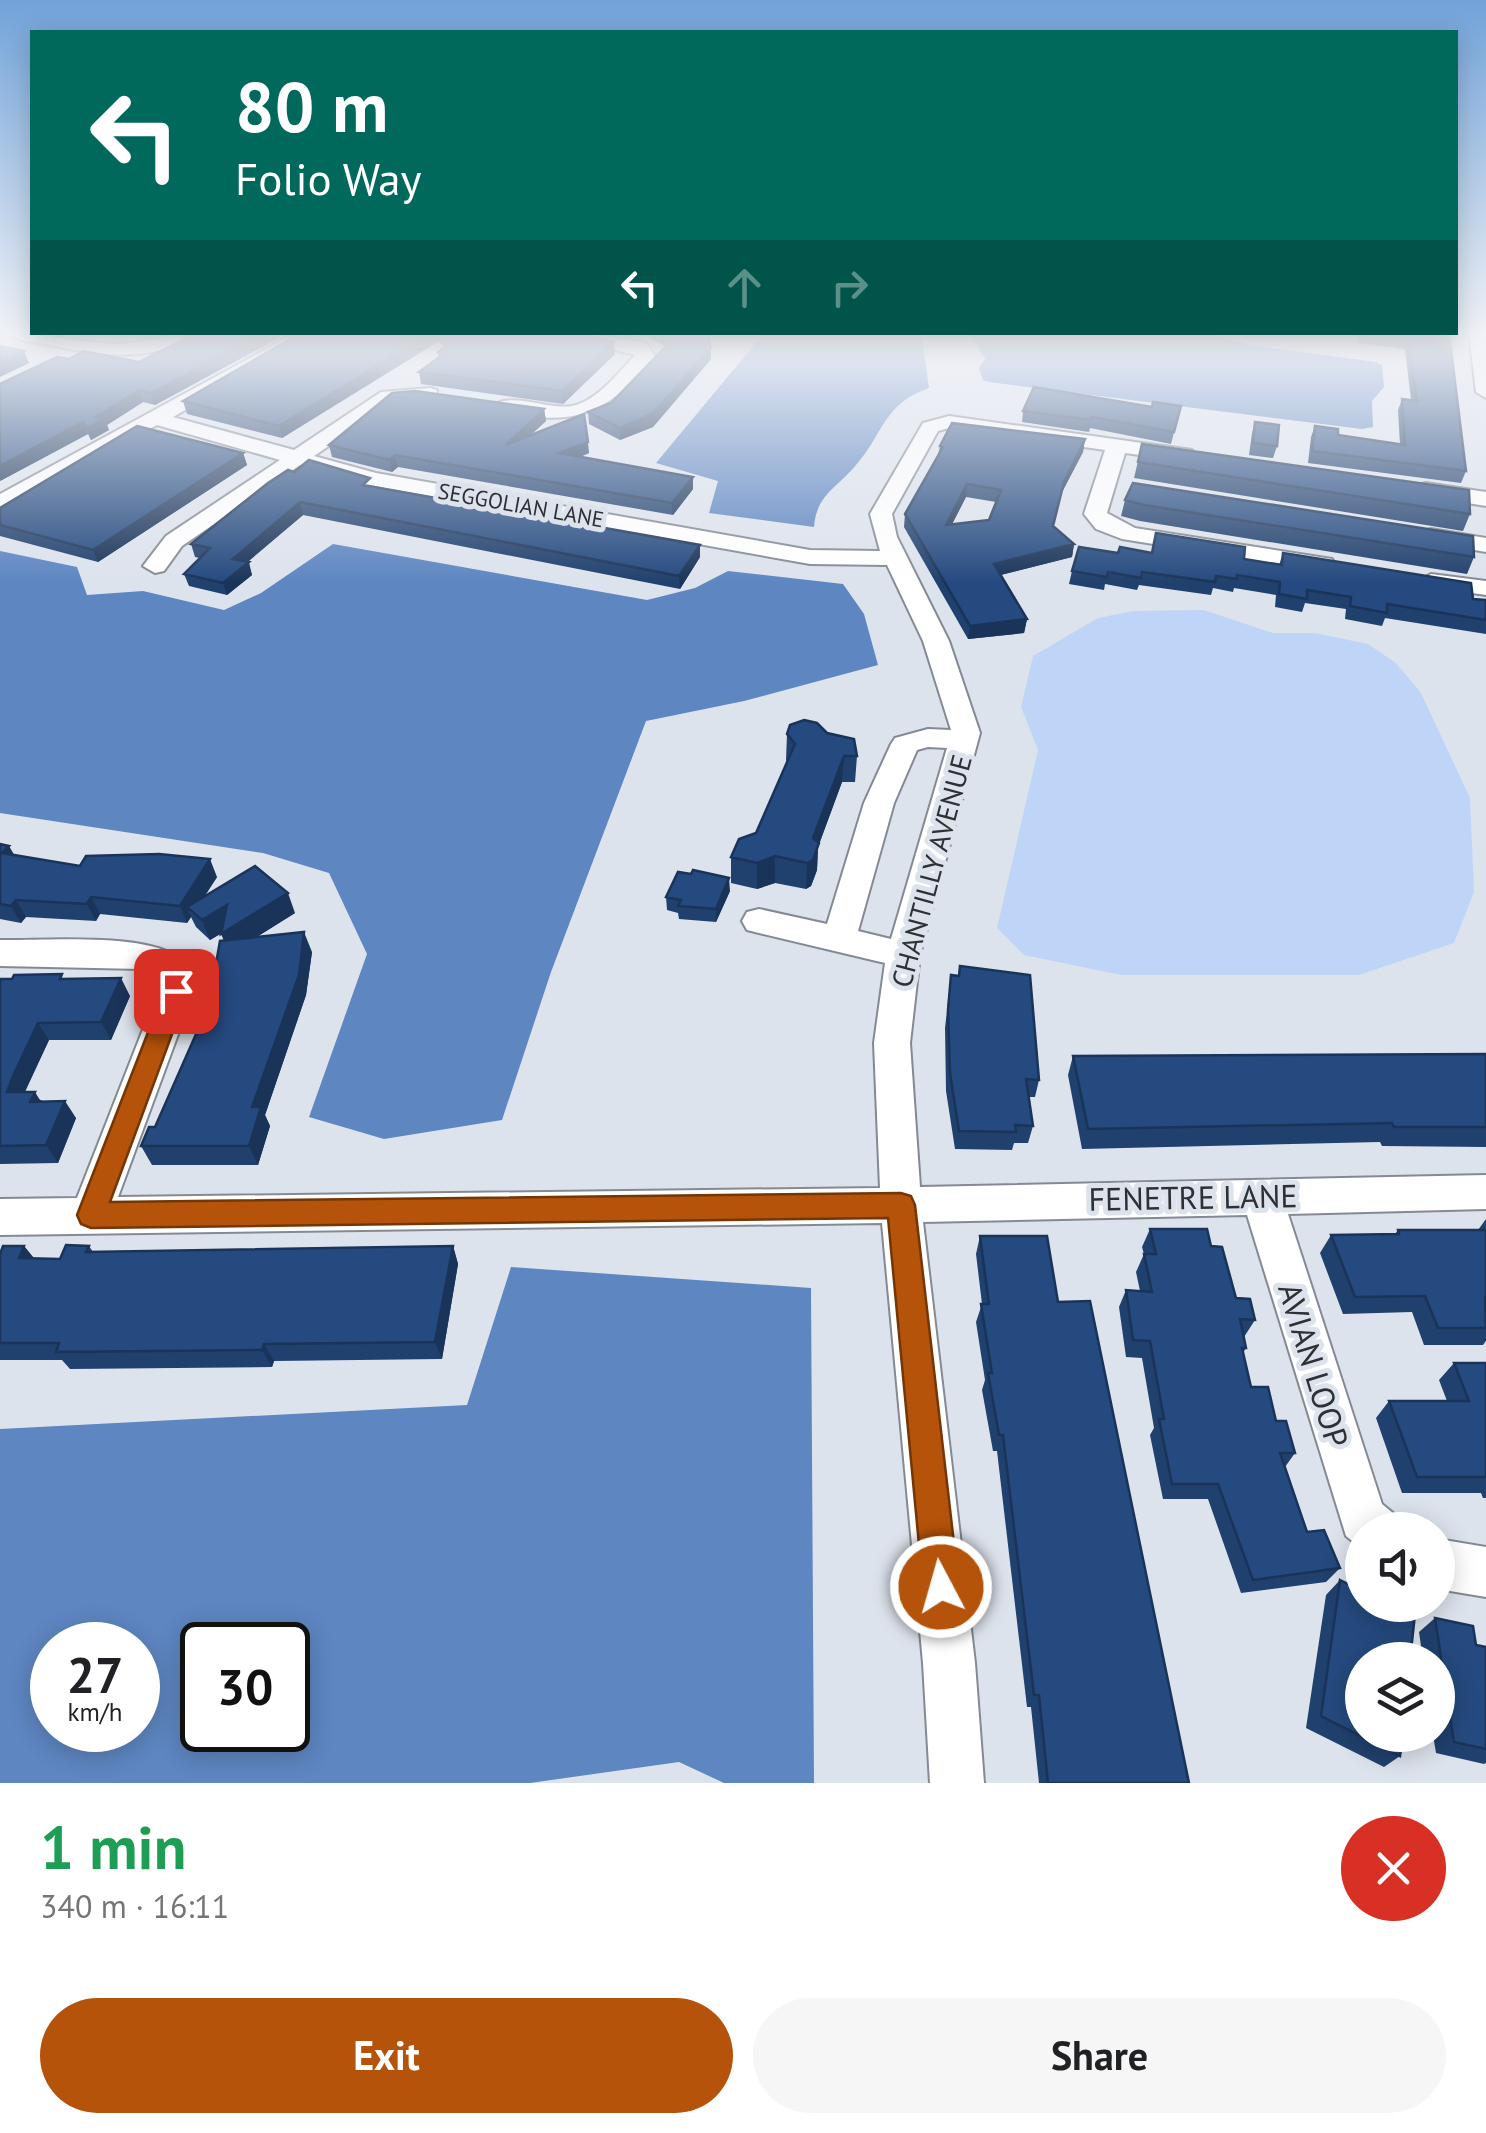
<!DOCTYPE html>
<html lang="en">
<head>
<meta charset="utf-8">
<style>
  :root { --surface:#fff; --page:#f6f6f6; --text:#202124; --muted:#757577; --accent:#b45309 }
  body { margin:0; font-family:"PT Sans",sans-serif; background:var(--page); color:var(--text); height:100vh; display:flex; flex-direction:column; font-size:38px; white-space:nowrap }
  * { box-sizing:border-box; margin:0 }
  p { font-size:32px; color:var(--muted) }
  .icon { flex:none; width:55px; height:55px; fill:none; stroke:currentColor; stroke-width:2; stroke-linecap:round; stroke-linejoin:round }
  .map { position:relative; height:1783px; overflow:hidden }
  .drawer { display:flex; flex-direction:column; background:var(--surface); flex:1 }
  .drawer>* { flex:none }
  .hud { position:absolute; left:30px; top:30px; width:1428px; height:305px; border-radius:0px; box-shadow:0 5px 25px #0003; background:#00695c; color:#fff; overflow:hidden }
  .tools { position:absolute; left:1345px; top:1512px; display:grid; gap:20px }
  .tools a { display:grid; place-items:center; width:110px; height:110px; border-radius:50%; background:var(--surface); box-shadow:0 5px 25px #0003; font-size:50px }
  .speed { position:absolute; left:30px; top:1622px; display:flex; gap:20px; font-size:50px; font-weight:700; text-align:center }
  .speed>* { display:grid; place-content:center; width:130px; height:130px; border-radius:50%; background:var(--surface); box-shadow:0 5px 25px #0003; line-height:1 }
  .speed small { font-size:25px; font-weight:400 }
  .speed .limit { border:5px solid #111; border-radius:15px; background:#fff; color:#111 }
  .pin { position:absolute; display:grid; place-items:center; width:85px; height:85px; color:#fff; margin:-42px; border-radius:20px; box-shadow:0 5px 15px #0006 }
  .me { position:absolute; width:110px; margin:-55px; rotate:354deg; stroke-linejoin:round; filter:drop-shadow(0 0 8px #0008) }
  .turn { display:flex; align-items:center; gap:35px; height:210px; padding:0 40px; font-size:45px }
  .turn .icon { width:130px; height:130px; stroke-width:2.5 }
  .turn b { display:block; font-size:70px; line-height:85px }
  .lanes { display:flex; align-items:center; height:95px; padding:0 40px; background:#0003; justify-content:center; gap:50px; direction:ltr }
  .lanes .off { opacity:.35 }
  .round { display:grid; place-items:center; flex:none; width:105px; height:105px; border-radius:52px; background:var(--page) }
  .head { display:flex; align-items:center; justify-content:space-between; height:170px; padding:0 40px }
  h1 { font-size:60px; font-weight:600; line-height:75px; color:#1e9e55 }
  .button { display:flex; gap:20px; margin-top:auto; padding:20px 40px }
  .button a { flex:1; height:115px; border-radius:60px; background:var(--accent); color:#fff; font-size:40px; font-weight:600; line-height:115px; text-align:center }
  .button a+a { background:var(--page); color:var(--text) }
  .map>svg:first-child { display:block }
  .green { fill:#bfd5f7 }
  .water { fill:#5e86c1; fill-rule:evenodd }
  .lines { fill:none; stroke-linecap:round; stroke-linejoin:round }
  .minor-casing { stroke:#848a93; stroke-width:4 }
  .minor { fill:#fff; fill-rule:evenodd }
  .wall { fill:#20406d; fill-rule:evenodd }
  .shaded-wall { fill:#1a3459 }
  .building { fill:#254a7f; stroke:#1a3459; stroke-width:2.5; fill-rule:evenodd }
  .route { fill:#b45309; stroke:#753606; stroke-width:2.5 }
  .labels { text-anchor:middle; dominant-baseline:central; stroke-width:10; stroke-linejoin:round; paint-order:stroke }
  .far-street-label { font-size:22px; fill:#2e3034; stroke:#dde3ed }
  .street-label { font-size:28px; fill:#2e3034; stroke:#dde3ed }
  .near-street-label { font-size:32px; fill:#2e3034; stroke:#dde3ed }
</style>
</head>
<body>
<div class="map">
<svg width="1486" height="1783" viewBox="0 0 1486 1783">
  <rect width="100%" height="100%" fill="#dde3ed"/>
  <!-- green -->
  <path class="green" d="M1204,610L1273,633H1315L1368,644L1396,663L1421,693L1470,798L1474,892L1454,943L1359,975H1121L1024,955L997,928L1038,750L1021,707L1033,656L1098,618L1133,611Z"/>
  <!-- water -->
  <path class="water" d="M764,333H913L922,338L929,388C883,404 884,433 856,465C838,487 816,495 814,527L709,513L718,481L656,463Z
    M970,333H1206L1250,345L1376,362L1382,365L1384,387L1372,401L1373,427L1362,429L989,382L983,380L979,368L985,359Z
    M333,544L647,600L695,588L728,571L843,584L864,614L878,665L744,701L646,721L551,972L502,1120L384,1139L309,1117L367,954L329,873L263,853L0,813V551L77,567L87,595L143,591L224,610L261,593Z
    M511,1267L811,1288L814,1783H724L679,1762L530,1783H0V1429L467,1405ZM138,1645V1730H52V1645ZM202,1645H288V1730H202Z"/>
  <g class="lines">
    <defs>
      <path id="minor" d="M7,333C44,333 80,343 117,344C143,344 167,333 194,333C154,366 91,354 45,344C32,342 17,341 7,333Z
        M296,333H320L173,417L294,450L381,392L430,388L437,390V398L393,402L314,456L376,473L810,550L880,551L870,514L923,423L949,416L1192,450L1195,455L1184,461L1125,453L1107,513L1135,528L1332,559L1335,564L1332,569L1323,571L1122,539L1096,529L1084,514L1105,450L949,428L938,431L892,514L897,537L949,641L980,733L920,955L910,1043L920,1187L1486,1175V1209L1288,1214L1382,1504L1393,1513L1400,1530H1362V1549L1346,1536L1247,1215L923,1222L975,1663L984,1783H930L923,1663L882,1223L0,1235V1199L77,1198L158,991L155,976L141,969L0,966V940C41,941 156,931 183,962C189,969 191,982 194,991L118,1197L880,1188L874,1043L885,963L759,933L747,930L742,921L747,912L759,909L827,924L864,803L891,744L895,738L928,729L951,730L923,641L887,565L810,564L374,486L300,465L182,546L164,571L155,573L143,566L166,536L280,460L157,425L0,510V494ZM928,747L947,748L891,939L858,931L894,803L917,750Z
        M547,333H590L640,342L647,344L655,356C607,417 570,428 496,410L493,406C510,391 549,410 572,406C597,401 618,373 635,355Z
        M1469,333H1486V398L1476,392Z
        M1426,483L1486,492V506L1418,495L1415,490L1418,485Z
        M1431,529L1486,538V552L1423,541L1419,536L1423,531Z
        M1431,574L1486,581V595L1422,586L1419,581Z
        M1438,1539L1486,1547V1597L1438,1589Z"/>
    </defs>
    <!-- minor casing -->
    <use href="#minor" class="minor-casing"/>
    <!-- minor -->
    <use href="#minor" class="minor"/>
  </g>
  <!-- wall -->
  <path class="wall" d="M197,333H288L155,405L143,402L107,425L109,430L91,440L88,434L0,481L69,359L139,362Z
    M301,333H579L615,354L563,404L421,384L419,372L439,357L438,352L444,347L439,341L282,438L187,414L183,401Z
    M612,333H636L632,337Z
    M642,333H707L711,348V359L653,427L620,440L589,424L588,412L611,403L666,347Z
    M1358,333H1449L1466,471L1461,483L1308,463L1311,437L1315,426L1338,435L1400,444L1398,410L1402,399L1411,400L1405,349L1358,343Z
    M1181,406L1171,444L1090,428L1089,432L1022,422L1023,411Z
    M544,409L546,421L529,436L589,453L580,457L693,489L673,515L398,467L392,472L332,457L329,445Z
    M1255,422L1277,446L1273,458L1249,455L1252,433Z
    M1085,439L1083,452L1061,494L1053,526L1074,544L1072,557L1001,575L1027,619L1024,633L968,639L904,527L905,514L938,455L940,446ZM966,497L996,502L989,520L952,524Z
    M1142,444L1470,514L1463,531L1134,478Z
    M243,453L247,465L98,562L0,536V508Z
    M268,483L372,486L700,557L680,589L303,515L247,562L252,575L227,595L189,586L184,574L200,558L195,557L191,544Z
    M1125,500L1474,557L1467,574L1140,521L1121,516Z
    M1118,553H1151L1244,559L1279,565L1283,553L1473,599L1486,600V634L1385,618L1382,626L1345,619L1346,609L1305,603L1302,612L1275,607L1276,595L1234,588L1233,592L1213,588L1211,595L1139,585L1137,590L1105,584L1104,590L1069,584L1072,571Z
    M827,733L857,756L855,782H842L818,847L817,870L811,886L806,889L775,883L757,889L731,883V857L756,833L787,762L786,760L787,734Z
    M0,844L14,855L80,866L217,877L204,897L295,913L255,938L312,952L306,995L265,1115L270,1126L258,1165H152L141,1146L155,1127L202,1022L199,1016L211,992L224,941L222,933L210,940L196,927L191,917L187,923L100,914L96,921L26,917L21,923L0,919Z
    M730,891L716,922L679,919L678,913L667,910L666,897Z
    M960,966L1039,1080L1035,1097H1029L1033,1126L1028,1143H1014L1012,1150L955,1149L946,1091L945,1028L951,975L958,976Z
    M0,979H64L130,996L111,1040H49L25,1092L76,1118L58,1163L0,1164Z
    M1073,1056L1486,1127V1147L1382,1146L1380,1142L1082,1149L1068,1075Z
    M1486,1219V1341L1483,1345H1424L1412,1312L1343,1314L1320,1253L1331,1235L1395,1234L1398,1230H1478Z
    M1150,1229L1211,1246L1236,1298L1255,1320L1244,1337L1246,1348L1243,1353L1251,1387L1276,1421L1295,1453L1285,1467L1307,1532L1340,1568L1326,1582L1241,1593L1208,1499H1163L1150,1435L1154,1428L1142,1358L1126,1357L1119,1307L1126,1290L1140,1291L1136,1272L1144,1254L1142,1247Z
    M980,1236L1058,1302L1189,1783H1039L1031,1707H1027L997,1451H993L982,1390L985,1380L976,1322L982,1304L976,1254Z
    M24,1246L34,1258L60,1259L89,1246L93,1252L453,1246L458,1264L442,1359L274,1361L272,1367L70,1369L62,1360H0V1254Z
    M1454,1363H1486V1498H1483L1481,1493H1402L1376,1418L1389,1401H1447L1439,1380Z
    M1340,1580L1400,1756L1384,1767L1306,1728L1326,1595Z
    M1435,1618L1476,1645L1486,1647V1763L1484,1764L1436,1753L1433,1735H1438V1660H1423L1419,1632Z"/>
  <!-- shaded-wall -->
  <path class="shaded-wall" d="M264,333H288L155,405L151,393Z
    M430,333H438L439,341L282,438L279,426Z
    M614,342L615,354L563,404L562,391Z
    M711,348V359L653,427L620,440V428Z
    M24,351L29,363L0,377V363Z
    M139,390L143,402L107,425L109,430L91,440L87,428L96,417Z
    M544,409L546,421L507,457L506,445Z
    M83,422L88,434L0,481V466Z
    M1085,439L1083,452L1061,494L1064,482Z
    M588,442L589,453L560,465L559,453Z
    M243,453L247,465L98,562L93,550Z
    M395,455L398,467L392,472L390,460Z
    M693,477V489L673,515L672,503Z
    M967,484L966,497L945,538L946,525Z
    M300,502L303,515L237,571L233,559Z
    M1074,544L1072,557L992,577L994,564Z
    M700,545V557L680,589L679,576Z
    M249,562L252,575L227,595L223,583Z
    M1027,619L1024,633L968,639L970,626Z
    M844,756L842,782L818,847L817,870L811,886L806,889L807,863L813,838Z
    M9,846L19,863L2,853Z
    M775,856V883L757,889V863Z
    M210,859L217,877L194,913L187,907L191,917L187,923L180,906Z
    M729,878L730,891L716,922V909Z
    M288,893L295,913L230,954L221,934Z
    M91,897L100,914L96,921L87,904Z
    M16,900L26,917L21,923L11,906Z
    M227,905L235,925L210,940L202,920Z
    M304,932L312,952L306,995L265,1115L270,1126L258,1165L249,1146L252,1107Z
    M121,978L130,996L111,1040L101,1022Z
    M38,1023L49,1040L24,1093L7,1092L13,1076Z
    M35,1092L46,1110L30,1102Z
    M65,1101L76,1118L58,1163L46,1145Z
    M24,1246L38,1264L19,1258Z
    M453,1246L458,1264L442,1359L435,1342Z
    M264,1344L274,1361L272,1367L262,1350Z"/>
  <!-- building -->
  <path class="building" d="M197,333H264L151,393L139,390L96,417L104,418L87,428L83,422L0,466V384L57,357L69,359L83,351L139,362Z
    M301,333H430L279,426L183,401Z
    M440,333H579L614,342L562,391L419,372L441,356L438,352L448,344Z
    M662,333H707L711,348L652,414L620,428L588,412L611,403L673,339Z
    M1374,333H1449L1466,471L1312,451L1315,426L1338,429V435L1405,445L1402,399L1417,401L1408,338Z
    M0,346L24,351L0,363Z
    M1034,387L1152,407L1153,402L1181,406L1174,432L1092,417L1091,420L1023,411Z
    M415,391L544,409L506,445L584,414L588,442L559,453L693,477L672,503L395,455L390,460L329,445L392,393Z
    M1255,422L1279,425L1277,446L1253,443Z
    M952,423L1085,439L1064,482L1053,526L1074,544L994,564L1027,619L970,626L905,514L943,447L940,446ZM967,484L1001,490L989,520L946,525Z
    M137,426L243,453L93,550L0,525V508Z
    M1142,444L1469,490L1470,514L1138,462Z
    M309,460L370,478L363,485L700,545L679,576L300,502L233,559L249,562L223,583L184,574L210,548L191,544L268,483L288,470L294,472Z
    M1133,483L1473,536L1474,557L1144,505L1125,500Z
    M1156,533L1245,547L1244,559L1282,565L1283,553L1471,583L1473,599L1486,600V620L1387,604V613L1350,606L1351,597L1307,590V599L1279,594L1280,582L1237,575V579L1216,576L1215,582L1142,572L1141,578L1108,572L1107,577L1072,571L1079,547L1118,553L1120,547L1152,553Z
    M804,720L817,723L827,733L854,739L857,756H844L813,838L819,843L813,860L807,863L775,856L757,863L731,857L739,839L756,833L795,744L787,734L790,725Z
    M0,844L9,846L2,853L80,866L86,856L159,854L210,859L180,906L91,897L87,904L16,900L11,906L0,904Z
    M255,866L288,893L221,934L227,905L202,920L187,907Z
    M693,870L729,878L716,909L678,906L681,900L666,897L678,872L691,874Z
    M304,932L299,975L252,1107H261L249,1146H141L149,1127H155L204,1016H199L211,992L220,941Z
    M960,966L1030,975L1039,1080L1026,1079L1033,1126L1015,1125L1016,1132L959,1131L950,1073L948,1010L951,975L959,976Z
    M62,974L60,979L121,978L101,1022L38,1023L13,1076L7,1092H35L30,1102L65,1101L46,1145L0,1146V979H12L14,975Z
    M1486,1054V1127H1394L1392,1123L1088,1129L1073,1056Z
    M1150,1229H1207L1211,1246L1222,1247L1236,1298L1250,1299L1255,1320L1240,1319L1246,1348H1242L1251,1387H1268L1276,1421H1286L1295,1453H1280L1307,1532L1324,1530L1340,1568L1253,1580L1218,1484H1172L1159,1419H1164L1150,1341L1133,1340L1126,1290L1152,1292L1144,1254H1156Z
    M1398,1230H1486V1298H1485L1486,1328H1438L1425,1296L1355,1297L1331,1235L1399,1234Z
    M980,1236H1047L1058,1302L1090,1301L1189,1783H1048L1039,1695H1034L1003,1435H999L988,1373H992L981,1304H989Z
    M66,1245L89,1246L86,1252L453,1246L435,1342L264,1344L262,1350L56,1352L59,1343H0V1254L3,1246H24L19,1258L60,1259Z
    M1454,1363H1486V1477H1417L1389,1401H1469Z
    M1340,1580L1362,1591V1605H1394L1415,1614L1410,1660H1362V1735H1403L1400,1756L1321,1716Z
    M1435,1618L1473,1626L1476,1645L1486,1647V1749L1454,1742Z"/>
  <!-- sky -->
  <linearGradient id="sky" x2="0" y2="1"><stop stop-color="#71a2d8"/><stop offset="0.57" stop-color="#f0f2f7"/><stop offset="1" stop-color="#f0f2f7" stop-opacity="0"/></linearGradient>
  <rect width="1486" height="583" fill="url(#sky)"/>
  <!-- route -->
  <path class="route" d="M176,982L185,985L188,991L110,1202L901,1193L911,1196L915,1205L959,1587L953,1599L941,1604L929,1599L923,1587L888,1218L91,1228L81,1224L77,1215L164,991L167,985Z"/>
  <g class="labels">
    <!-- far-street labels -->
    <g class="far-street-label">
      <text transform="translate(521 505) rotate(10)">SEGGOLIAN LANE</text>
    </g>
    <!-- street labels -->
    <g class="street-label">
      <text transform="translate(931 871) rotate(-75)">CHANTILLY AVENUE</text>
    </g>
    <!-- near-street labels -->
    <g class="near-street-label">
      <text transform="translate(1193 1197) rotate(-1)">FENETRE LANE</text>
      <text transform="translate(1314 1365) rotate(73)">AVIAN LOOP</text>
    </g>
  </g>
</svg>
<div class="tools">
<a><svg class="icon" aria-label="sound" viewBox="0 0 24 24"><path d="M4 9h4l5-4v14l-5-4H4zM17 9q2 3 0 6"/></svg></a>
<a><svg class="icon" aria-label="layers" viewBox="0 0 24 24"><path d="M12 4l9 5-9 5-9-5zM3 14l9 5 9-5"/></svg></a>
</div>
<div class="speed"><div>27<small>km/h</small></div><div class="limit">30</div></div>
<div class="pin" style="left:176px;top:991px;background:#d93025"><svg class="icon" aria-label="arrive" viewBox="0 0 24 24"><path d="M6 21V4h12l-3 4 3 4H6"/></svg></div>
<svg class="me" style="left:941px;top:1587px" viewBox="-20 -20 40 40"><circle r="17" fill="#b45309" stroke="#fff" stroke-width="3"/><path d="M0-11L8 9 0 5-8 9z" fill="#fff"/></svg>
<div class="hud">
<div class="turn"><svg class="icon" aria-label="left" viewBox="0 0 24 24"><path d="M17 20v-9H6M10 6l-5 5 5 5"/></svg><div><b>80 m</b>Folio Way</div></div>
<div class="lanes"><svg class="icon" aria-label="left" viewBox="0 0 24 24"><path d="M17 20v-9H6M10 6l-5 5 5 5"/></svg><svg class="icon off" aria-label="ahead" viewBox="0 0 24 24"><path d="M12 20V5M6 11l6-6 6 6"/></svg><svg class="icon off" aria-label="right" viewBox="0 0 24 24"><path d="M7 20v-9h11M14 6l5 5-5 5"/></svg></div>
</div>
</div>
<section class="drawer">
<div class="head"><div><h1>1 min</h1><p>340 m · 16:11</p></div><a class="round" style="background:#d93025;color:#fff"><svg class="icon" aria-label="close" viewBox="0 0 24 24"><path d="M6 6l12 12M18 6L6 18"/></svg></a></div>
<div class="button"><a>Exit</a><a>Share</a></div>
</section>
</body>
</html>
